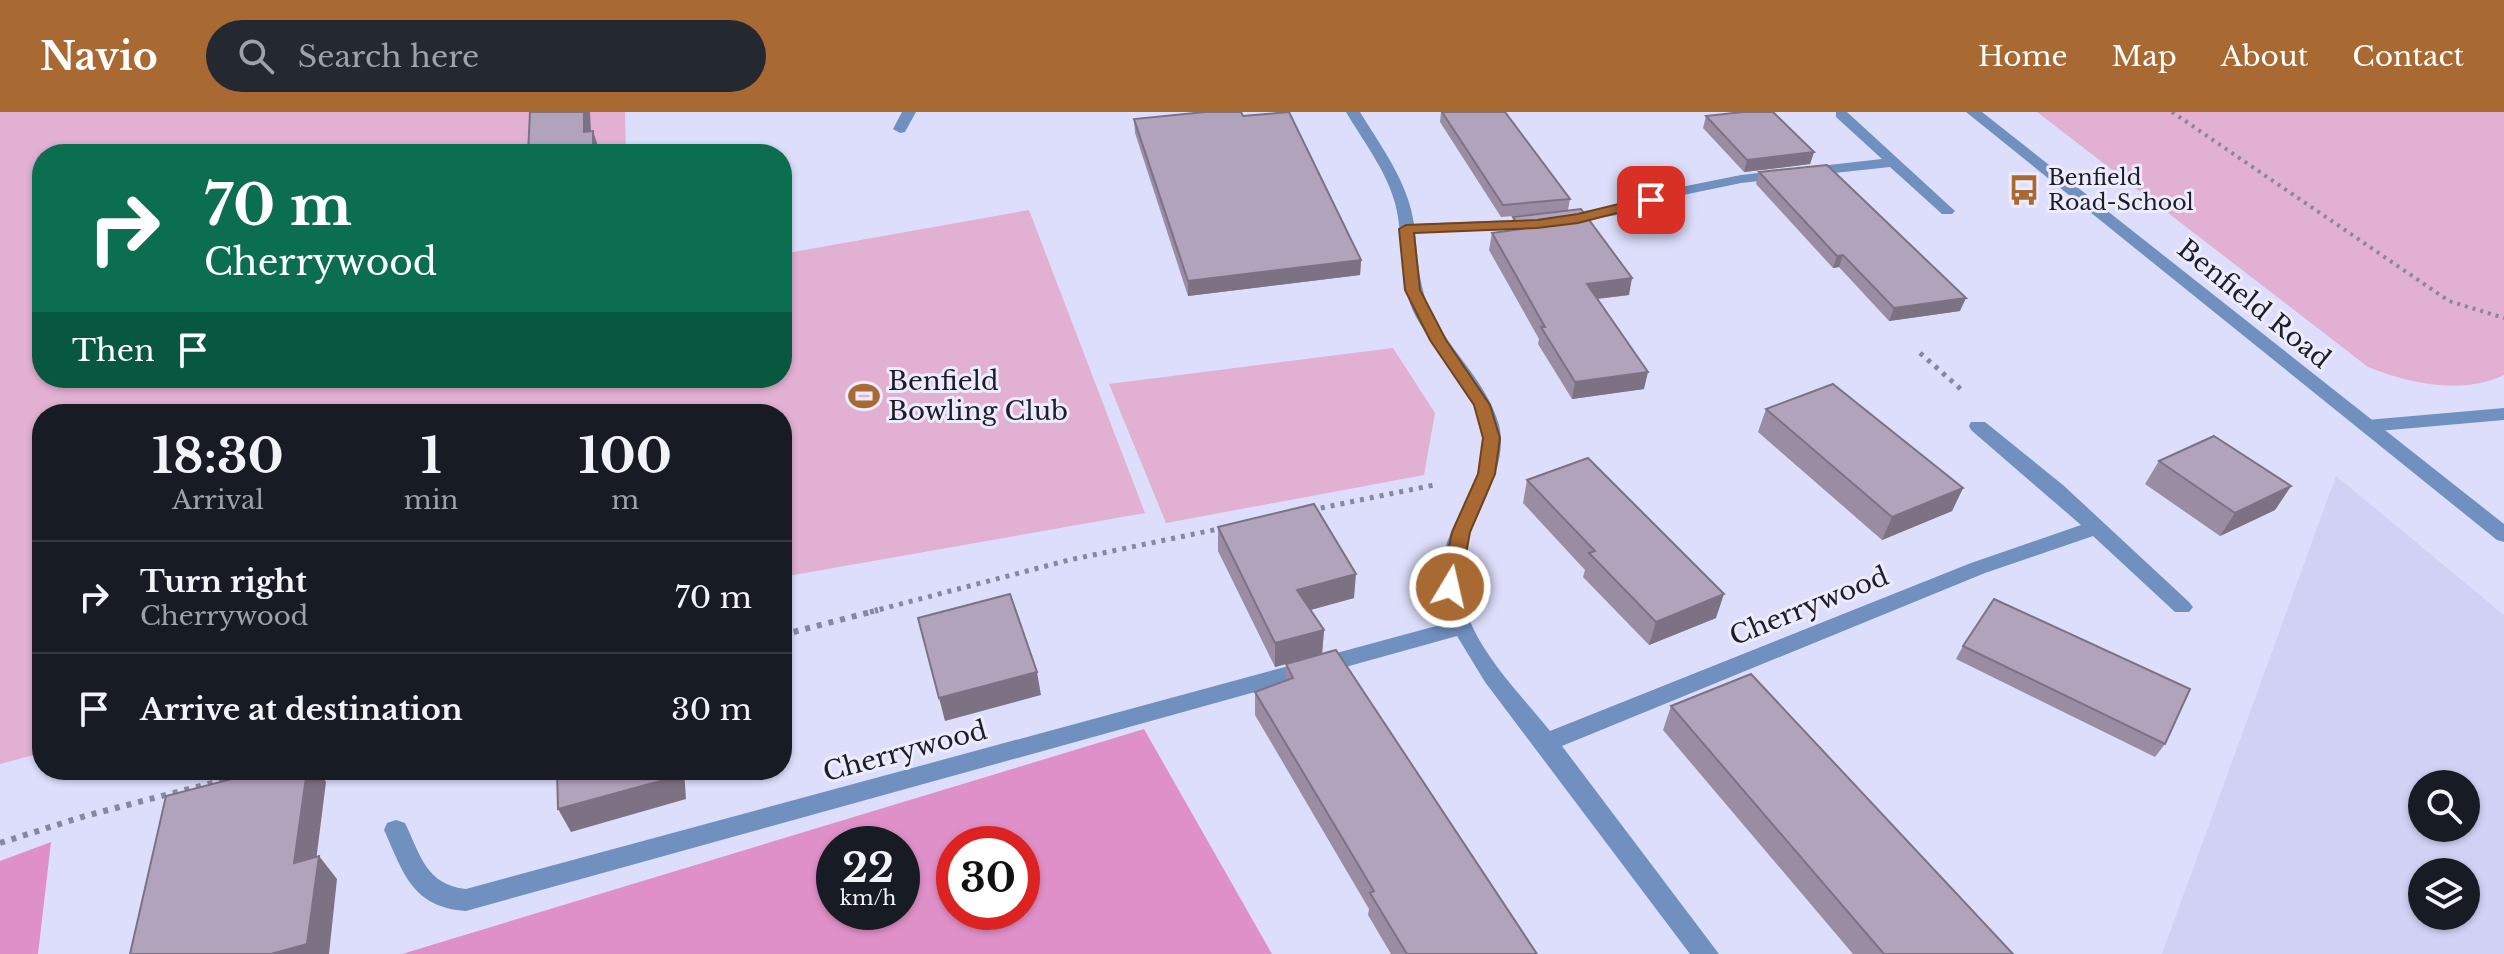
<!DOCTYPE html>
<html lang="en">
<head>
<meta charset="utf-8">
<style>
  :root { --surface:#171b24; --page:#242831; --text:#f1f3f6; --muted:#9ea1a6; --line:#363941; --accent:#a96932 }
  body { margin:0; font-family:"Libre Baskerville",serif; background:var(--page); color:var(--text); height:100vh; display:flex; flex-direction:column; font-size:30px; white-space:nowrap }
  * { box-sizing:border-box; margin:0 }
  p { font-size:26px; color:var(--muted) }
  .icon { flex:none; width:44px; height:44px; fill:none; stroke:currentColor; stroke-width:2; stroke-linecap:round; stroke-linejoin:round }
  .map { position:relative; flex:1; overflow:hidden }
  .side { position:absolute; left:32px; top:292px; width:760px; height:376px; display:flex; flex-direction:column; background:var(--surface); border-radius:32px; box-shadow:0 2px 6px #0004 }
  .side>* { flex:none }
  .hud { position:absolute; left:32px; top:32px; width:760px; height:244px; border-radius:32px; box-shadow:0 2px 6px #0004; background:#0b6e4f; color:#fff; overflow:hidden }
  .buttons { position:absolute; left:2408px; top:658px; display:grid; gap:16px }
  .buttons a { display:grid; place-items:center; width:72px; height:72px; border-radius:50%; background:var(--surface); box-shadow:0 2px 6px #0004; font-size:40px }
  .speed { position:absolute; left:816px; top:714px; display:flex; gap:16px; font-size:40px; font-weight:700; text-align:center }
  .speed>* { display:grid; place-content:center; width:104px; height:104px; border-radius:50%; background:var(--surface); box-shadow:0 2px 6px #0004; line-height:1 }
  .speed small { font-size:20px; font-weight:400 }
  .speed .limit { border:12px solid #d22; background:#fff; color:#111 }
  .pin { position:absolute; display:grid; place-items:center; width:68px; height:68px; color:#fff; margin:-34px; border-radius:16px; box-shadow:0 4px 12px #0006 }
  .me { position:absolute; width:88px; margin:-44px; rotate:9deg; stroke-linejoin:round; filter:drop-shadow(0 0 6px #0008) }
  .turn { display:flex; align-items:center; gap:28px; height:168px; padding:0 40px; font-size:36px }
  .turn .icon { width:104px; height:104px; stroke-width:2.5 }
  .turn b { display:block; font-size:56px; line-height:68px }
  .then { display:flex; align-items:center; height:76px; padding:0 40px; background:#0003; gap:16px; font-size:30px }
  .eta { display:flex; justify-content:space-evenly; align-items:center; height:136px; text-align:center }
  .eta b { font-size:48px; font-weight:800; line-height:56px }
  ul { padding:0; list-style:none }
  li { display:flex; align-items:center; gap:24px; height:112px; padding:0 40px; border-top:2px solid var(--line) }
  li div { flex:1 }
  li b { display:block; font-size:30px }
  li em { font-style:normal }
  header { display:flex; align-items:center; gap:48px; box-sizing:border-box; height:112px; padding:0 40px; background:var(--accent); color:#fff }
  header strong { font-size:38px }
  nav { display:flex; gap:44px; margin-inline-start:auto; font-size:28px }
  .search { width:560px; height:72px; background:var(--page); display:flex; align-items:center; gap:20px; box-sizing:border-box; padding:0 28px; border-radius:44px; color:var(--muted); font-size:30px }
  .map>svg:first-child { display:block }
  .built { fill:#d1d1f5; fill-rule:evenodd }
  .green { fill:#e2b0d2 }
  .forest { fill:#e090c8; fill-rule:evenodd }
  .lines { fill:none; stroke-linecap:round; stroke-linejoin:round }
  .path-far2 { stroke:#87889d; stroke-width:4; stroke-dasharray:3 5; stroke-linecap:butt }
  .path-far1 { stroke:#87889d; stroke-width:5; stroke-dasharray:4 6; stroke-linecap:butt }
  .path { stroke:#87889d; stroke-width:6; stroke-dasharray:5 7; stroke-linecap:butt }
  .service { fill:#7090c0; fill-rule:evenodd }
  .minor { fill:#7090c0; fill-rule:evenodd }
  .tertiary { fill:#7090c0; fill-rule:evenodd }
  .wall { fill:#998ca3 }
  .shaded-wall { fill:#7d7284 }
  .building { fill:#b2a3bd; stroke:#7d7284; stroke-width:2 }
  .route { fill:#a96932; stroke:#6e4420; stroke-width:2 }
  .labels { text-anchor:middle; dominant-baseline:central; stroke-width:6; stroke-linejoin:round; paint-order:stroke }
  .far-poi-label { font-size:22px; fill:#1e1e29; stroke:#ececfe; text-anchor:start }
  .street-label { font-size:26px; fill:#1e1e29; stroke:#ececfe }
  .poi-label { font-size:26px; fill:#1e1e29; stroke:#ececfe; text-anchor:start }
</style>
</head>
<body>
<header>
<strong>Navio</strong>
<div class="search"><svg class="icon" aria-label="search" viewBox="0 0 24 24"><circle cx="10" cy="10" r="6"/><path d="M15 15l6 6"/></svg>Search here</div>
<nav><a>Home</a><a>Map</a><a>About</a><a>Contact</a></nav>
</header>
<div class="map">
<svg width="2504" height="842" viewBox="0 0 2504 842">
  <rect width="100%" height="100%" fill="#dddefb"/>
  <!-- built -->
  <path class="built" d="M2336,364L2504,503V842H2162ZM2422,672H2466V716H2422ZM2422,760H2466V804H2422Z"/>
  <!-- green -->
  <path class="green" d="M0,0H625L626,42H42V266H782V142L1029,98L1145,401L782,465V302H42V641L0,652Z
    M2037,0H2504V263C2462,283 2410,272 2368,255Z
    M1393,236L1435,301L1424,363L1166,411L1109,272Z"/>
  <!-- forest -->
  <path class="forest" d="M1144,617L1272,842H402ZM834,732H902V800H834ZM954,732H1022V800H954Z
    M51,730L38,842H0V749Z"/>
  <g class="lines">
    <!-- path-far2 -->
    <path class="path-far2" d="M2172,0L2449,189L2504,206"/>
    <!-- path-far1 -->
    <path class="path-far1" d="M1920,241L1963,279
      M1311,398L1434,373
      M870,500L1069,448L1223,416"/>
    <!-- path -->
    <path class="path" d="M782,523L878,498
      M0,731L85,704L262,658"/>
    <!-- service -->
    <path class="service" d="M902,0H916L905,20L900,21L893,17Z
      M2504,296V308L2367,320L2358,314L2367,308Z"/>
    <!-- minor -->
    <path class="minor" d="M1346,0H1360C1382,36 1408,70 1414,112L1537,107L1615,94L1686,74L1741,63L1882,47L1836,5V0H1847L1955,99L1952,102H1942L1890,55L1741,71L1688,82L1617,103L1537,117L1415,121C1418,150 1419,178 1433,204C1452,241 1488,272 1499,313C1506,341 1493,369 1482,395C1473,414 1462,436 1460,458C1456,520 1515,575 1550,619L1971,451L2081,413L1971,318L1969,314L1971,310H1985L2063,373L2189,490L2193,495L2189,500H2175L2093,424L1985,461L1562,634L1719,842H1690L1485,570L1457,524L466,799C412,795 404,762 384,718L387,711L396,708L405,711C420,742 426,773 466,777L1451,510C1415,424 1488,395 1482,325C1478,278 1436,244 1415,203C1397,168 1405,128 1395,91C1386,58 1363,29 1346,0Z"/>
    <!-- tertiary -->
    <path class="tertiary" d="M1966,0H1982L2504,412V430L2497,428Z"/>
  </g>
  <!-- wall -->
  <path class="wall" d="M1441,0H1505L1570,87L1568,98L1629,183L1598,187L1644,277L1572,287L1538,232L1539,227L1489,138L1492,121L1511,119L1513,105L1538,102L1501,105L1440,10Z
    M1243,4L1361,148L1360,163L1188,184L1135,21L1134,7Z
    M1706,4L1814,40L1810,52L1744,60L1703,16Z
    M1759,60L1960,199L1889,209L1839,155L1833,156L1756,72Z
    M1766,297L1963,376L1952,399L1882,428L1758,320Z
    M2159,349L2291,374L2275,398L2220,424L2145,372Z
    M1527,368L1716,506L1649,533L1583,465L1585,458L1523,391Z
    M1218,415L1354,486L1310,498L1324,518L1322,542L1537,842H1391L1368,803L1369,797L1255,603V580L1285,569L1286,552L1275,555L1218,439Z
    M1963,534L2165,632L2155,645L1956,547Z
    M1671,594L2013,842H1853L1663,618Z"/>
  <!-- shaded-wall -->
  <path class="shaded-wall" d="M584,0H590L592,41L584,20Z
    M593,19L600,40L601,42H593Z
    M1814,40L1810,52L1744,60L1747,48Z
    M1843,143L1839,155L1833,156L1837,144Z
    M1361,148L1360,163L1188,184V169Z
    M1632,166L1629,183L1584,188L1587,172Z
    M1966,186L1960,199L1889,209L1894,196Z
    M1648,260L1644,277L1572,287L1575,270Z
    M2291,374L2275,398L2220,424L2235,401Z
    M1963,376L1952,399L1882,428L1892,405Z
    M1356,462L1354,486L1296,502L1297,478Z
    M1724,482L1716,506L1649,533L1656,510Z
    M1324,518L1322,542L1275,555V531Z
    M1037,560L1041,583L945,609L939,586Z
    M307,658H317L326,670L313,773L294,751Z
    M675,658H684L686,687L571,720L558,697Z
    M319,744L337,767L329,842H271Z"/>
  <!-- building -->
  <path class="building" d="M530,0H584V20L593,19V42H528Z
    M1205,0H1241L1243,4L1289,0L1361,148L1188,169L1134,7Z
    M1442,0H1505L1570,87L1503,93Z
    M1743,0H1773L1814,40L1747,48L1706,4Z
    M1827,53L1966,186L1894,196L1843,143L1837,144L1759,60Z
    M1581,97L1632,166L1587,172L1648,260L1575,270L1541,215H1545L1492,121L1522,117L1513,105Z
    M1833,272L1963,376L1892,405L1766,297Z
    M2214,324L2291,374L2235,401L2159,349Z
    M1588,346L1724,482L1656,510L1589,441L1595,439L1527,368Z
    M1314,392L1356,462L1297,478L1324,518L1275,531L1218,415Z
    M1010,482L1037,560L939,586L918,506Z
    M1994,487L2190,577L2165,632L1963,534Z
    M1336,538L1537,842H1407L1370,781L1374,779L1255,580L1293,566L1286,552Z
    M1751,562L2013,842H1884L1671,594Z
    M267,658H307L294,751L319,744L307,832L271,842H130L166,684Z
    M557,658H675V665L558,697Z"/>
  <!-- route -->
  <path class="route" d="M1651,84L1658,88L1656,91L1578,111L1537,116L1414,121L1420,178L1446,228L1490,293L1500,326L1495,362L1470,420L1460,475L1450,481L1444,479L1441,475L1452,420L1478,362L1483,326L1474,293L1430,228L1405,178L1399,117L1406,113L1537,108L1578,102Z"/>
  <!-- icons -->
  <defs>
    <symbol id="bus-bare" viewBox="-9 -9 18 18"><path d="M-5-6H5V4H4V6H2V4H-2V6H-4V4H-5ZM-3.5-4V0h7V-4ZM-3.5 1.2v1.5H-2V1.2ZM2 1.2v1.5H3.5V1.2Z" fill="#a96932" stroke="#ececfe" stroke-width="2.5" paint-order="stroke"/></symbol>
    <symbol id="stadium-bare" viewBox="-9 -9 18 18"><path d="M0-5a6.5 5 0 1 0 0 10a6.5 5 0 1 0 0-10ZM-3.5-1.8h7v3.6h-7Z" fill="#a96932" stroke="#ececfe" stroke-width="2.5" paint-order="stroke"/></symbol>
  </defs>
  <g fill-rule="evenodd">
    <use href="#bus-bare" x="2002" y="56" width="44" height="44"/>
    <use href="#stadium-bare" x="842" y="262" width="44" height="44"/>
  </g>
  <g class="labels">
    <!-- far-poi labels -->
    <g class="far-poi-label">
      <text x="2048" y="65">Benfield<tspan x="2048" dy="25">Road-School</tspan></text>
    </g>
    <!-- street labels -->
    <g class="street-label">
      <text transform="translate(2254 192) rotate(39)">Benfield Road</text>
      <text transform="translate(1809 494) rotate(-22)">Cherrywood</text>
      <text transform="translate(905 639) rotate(-15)">Cherrywood</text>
    </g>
    <!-- poi labels -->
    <g class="poi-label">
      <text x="888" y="269">Benfield<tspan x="888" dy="30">Bowling Club</tspan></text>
    </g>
  </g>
</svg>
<div class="buttons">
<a><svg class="icon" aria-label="search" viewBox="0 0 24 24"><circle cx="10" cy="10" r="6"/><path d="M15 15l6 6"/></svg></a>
<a><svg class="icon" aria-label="layers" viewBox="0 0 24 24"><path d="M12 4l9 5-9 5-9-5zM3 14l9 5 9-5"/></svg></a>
</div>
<div class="speed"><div>22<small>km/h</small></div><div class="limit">30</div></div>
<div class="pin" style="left:1651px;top:88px;background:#d93025"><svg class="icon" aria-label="arrive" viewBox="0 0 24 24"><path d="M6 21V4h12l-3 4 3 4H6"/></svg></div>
<svg class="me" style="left:1450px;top:475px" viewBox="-20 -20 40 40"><circle r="17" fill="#a96932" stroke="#fff" stroke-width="3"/><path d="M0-11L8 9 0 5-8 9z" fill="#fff"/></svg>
<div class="hud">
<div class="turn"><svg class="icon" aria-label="right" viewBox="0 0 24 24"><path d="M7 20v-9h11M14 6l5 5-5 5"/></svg><div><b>70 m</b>Cherrywood</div></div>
<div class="then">Then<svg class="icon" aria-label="arrive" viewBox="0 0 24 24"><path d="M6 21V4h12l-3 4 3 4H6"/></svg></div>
</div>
<section class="side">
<div class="eta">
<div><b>18:30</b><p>Arrival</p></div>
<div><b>1</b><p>min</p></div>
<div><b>100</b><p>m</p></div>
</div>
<ul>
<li><svg class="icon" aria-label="right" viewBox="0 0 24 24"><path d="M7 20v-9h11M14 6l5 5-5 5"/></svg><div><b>Turn right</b><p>Cherrywood</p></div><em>70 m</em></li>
<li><svg class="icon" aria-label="arrive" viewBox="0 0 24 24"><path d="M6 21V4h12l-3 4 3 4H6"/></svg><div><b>Arrive at destination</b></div><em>30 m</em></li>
</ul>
</section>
</div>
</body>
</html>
